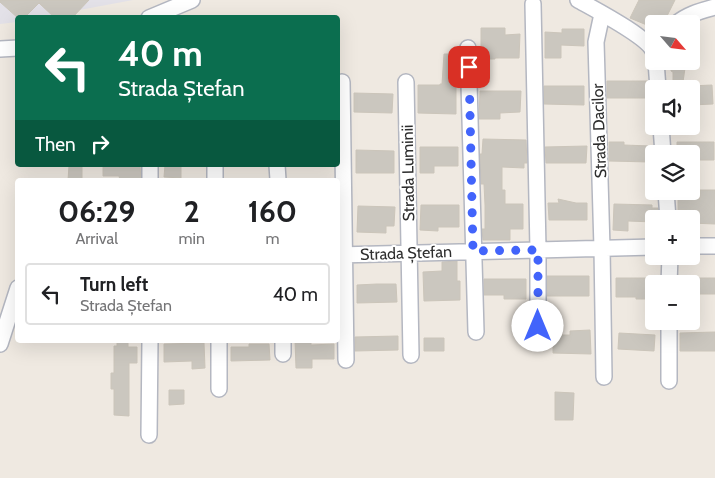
<!DOCTYPE html>
<html lang="en">
<head>
<meta charset="utf-8">
<style>
  :root { --surface:#fff; --page:#f2f2f2; --text:#202124; --muted:#757577; --line:#e0e0e0 }
  body { margin:0; font-family:Cabin,sans-serif; background:var(--page); color:var(--text); height:100vh; display:flex; flex-direction:column; font-size:19px; white-space:nowrap }
  * { box-sizing:border-box; margin:0 }
  p { font-size:16px; color:var(--muted) }
  .icon { flex:none; width:28px; height:28px; fill:none; stroke:currentColor; stroke-width:2; stroke-linecap:round; stroke-linejoin:round }
  .map { position:relative; flex:1; overflow:hidden }
  .details { position:absolute; left:15px; top:178px; width:325px; height:165px; display:flex; flex-direction:column; background:var(--surface); border-radius:5px; box-shadow:0 5px 20px #0002 }
  .details>* { flex:none }
  .banner { position:absolute; left:15px; top:15px; width:325px; height:152px; border-radius:5px; box-shadow:0 5px 20px #0002; background:#0b6e4f; color:#fff; overflow:hidden }
  .needle { width:32px; rotate:118deg }
  .controls { position:absolute; left:645px; top:15px; display:grid; gap:10px }
  .controls a { display:grid; place-items:center; width:55px; height:55px; border-radius:5px; background:var(--surface); box-shadow:0 5px 20px #0002; font-size:25px }
  .pin { position:absolute; display:grid; place-items:center; width:42px; height:42px; color:#fff; margin:-21px; border-radius:10px; box-shadow:0 2px 8px #0006 }
  .me { position:absolute; width:55px; margin:-28px; rotate:0deg; stroke-linejoin:round; filter:drop-shadow(0 0 4px #0008) }
  .turn { display:flex; align-items:center; gap:18px; height:105px; padding:0 20px; font-size:22px }
  .turn .icon { width:65px; height:65px; stroke-width:2.5 }
  .turn b { display:block; font-size:35px; line-height:42px }
  .then { display:flex; align-items:center; height:48px; padding:0 20px; background:#0003; gap:10px; font-size:19px }
  .eta { display:flex; justify-content:space-evenly; align-items:center; height:85px; text-align:center }
  .eta b { font-size:30px; font-weight:700; line-height:35px }
  ul { padding:0; list-style:none }
  li { display:flex; align-items:center; gap:15px; height:62px; margin:0 10px 8px; padding:0 10px; border:2px solid var(--line); border-radius:5px }
  li div { flex:1 }
  li b { display:block; font-size:19px }
  li em { font-style:normal }
  .map>svg:first-child { display:block }
  .industrial { fill:#e3e1e8 }
  .building { fill:#cbc7bf; stroke:#cbc5ba }
  .lines { fill:none; stroke-linecap:round; stroke-linejoin:round }
  .minor-casing { stroke:#b4b7c1; stroke-width:18 }
  .minor { stroke:#fff; stroke-width:15 }
  .route { stroke:#4264fb; stroke-width:9; stroke-dasharray:0 16.2 }
  .labels { text-anchor:middle; dominant-baseline:central; stroke-width:4; stroke-linejoin:round; paint-order:stroke }
  .street-label { font-size:16px; fill:#2e2e2e; stroke:#fff }
</style>
</head>
<body>
<div class="map">
<svg width="715" height="478" viewBox="0 0 715 478">
  <rect width="100%" height="100%" fill="#efe9e1"/>
  <!-- industrial -->
  <path class="industrial" d="M0,0H133L42,17L18,18L17,22L0,24Z"/>
  <!-- building -->
  <path class="building" d="M0,0H89L72,18H55L39,3L24,18H18L0,2Z
    M639,0H675L663,24H654V28L630,18Z
    M481,28H505V35L520,34L519,58H495V59H483V54H481Z
    M562,29H584V46L561,45V58H545V32L562,33Z
    M444,54H459L458,65H456V114L418,113V85H440V84H442Z
    M672,61H686L682,89H673V72L671,71Z
    M607,81H648L649,98H607Z
    M712,85L713,104L691,105V86Z
    M544,86H584V105L544,104Z
    M480,91H521L520,112L500,113V119H479Z
    M354,93L393,94L392,113L354,112Z
    M483,139L526,140L527,163H524V168L502,167V190H505V204H523V229H510V240H483L482,229H485V205L484,184H481L480,154H482Z
    M609,142H624V145L650,146V162L609,161Z
    M677,142H714V160H691V154H677Z
    M587,146L586,163H546L545,147Z
    M420,147H458V166H434V173H420Z
    M356,150L394,151V173H356Z
    M103,165H140L141,180H120L119,176H103Z
    M165,165H181V178L164,177Z
    M69,166H82V180H68Z
    M700,190H715V224L691,223V215H678V197L700,198Z
    M558,199L576,203H587V220H549L548,203H559Z
    M614,204L652,205V208H658L659,219H654V222L628,221V231L613,230Z
    M421,205H459V227H438V231L420,230Z
    M358,206L395,207L394,226H386V233L357,232Z
    M457,261V281H460V300L424,301L423,272L442,271V262Z
    M547,276H589V296H547Z
    M616,278H654L653,299H636V297H616Z
    M699,278H715V294H691V279Z
    M484,279H526V299H504V295H484Z
    M377,284H396L397,302L357,303V285Z
    M590,330L591,354L553,353V335H570V331Z
    M715,332V351H680V333Z
    M619,333L655,335L654,351L618,349Z
    M398,336V350L355,351V337Z
    M424,338H444V351H424Z
    M117,340H128V347H137V363H129V416L114,415V389H111V373H114V346H117Z
    M295,340H311V345L334,344V359H312V368H296Z
    M204,343L205,368L192,369V361L164,362V344Z
    M249,344H269L270,360L231,361V347H249Z
    M169,390H184V404L169,405Z
    M555,392L574,393L573,420H555Z"/>
  <g class="lines">
    <defs>
      <path id="minor" d="M578,0C594,9 650,38 654,53
        M533,4L538,250V326
        M602,14L596,42L602,248L604,377
        M149,18L192,0
        M676,24C688,14 701,11 715,7
        M468,48L476,332
        M0,49L18,48
        M656,61L658,89
        M342,82L346,360
        M406,82L411,355
        M661,126L663,154
        M150,165V180
        M277,165L278,180
        M215,180V165
        M666,191L668,219
        M691,246H715
        M338,255L654,247
        M669,284L670,256
        M219,340V389
        M283,340V354
        M0,344L18,288
        M669,381V321
        M149,435L150,340"/>
    </defs>
    <!-- minor casing -->
    <use href="#minor" class="minor-casing"/>
    <!-- minor -->
    <use href="#minor" class="minor"/>
  </g>
  <g class="lines">
    <!-- route -->
    <path class="route" d="M469,67L473,251L538,250V326"/>
  </g>
  <g class="labels">
    <!-- street labels -->
    <g class="street-label">
      <text transform="translate(599 131) rotate(-92)">Strada Dacilor</text>
      <text transform="translate(408 173) rotate(-91)">Strada Luminii</text>
      <text transform="translate(406 253) rotate(-2)">Strada Ștefan</text>
    </g>
  </g>
</svg>
<div class="controls">
<a><svg class="needle" viewBox="-14 -14 28 28"><path d="M0-13l5 13h-10z" fill="#e53935"/><path d="M0 13l5-13h-10z" fill="#757577"/></svg></a>
<a><svg class="icon" aria-label="sound" viewBox="0 0 24 24"><path d="M4 9h4l5-4v14l-5-4H4zM17 9q2 3 0 6"/></svg></a>
<a><svg class="icon" aria-label="layers" viewBox="0 0 24 24"><path d="M12 4l9 5-9 5-9-5zM3 14l9 5 9-5"/></svg></a>
<a>+</a>
<a>−</a>
</div>
<div class="pin" style="left:469px;top:67px;background:#d93025"><svg class="icon" aria-label="arrive" viewBox="0 0 24 24"><path d="M6 21V4h12l-3 4 3 4H6"/></svg></div>
<svg class="me" style="left:538px;top:326px" viewBox="-20 -20 40 40"><circle r="19" fill="#fff"/><path d="M0-13L10 11 0 6-10 11z" fill="#4264fb"/></svg>
<div class="banner">
<div class="turn"><svg class="icon" aria-label="left" viewBox="0 0 24 24"><path d="M17 20v-9H6M10 6l-5 5 5 5"/></svg><div><b>40 m</b>Strada Ștefan</div></div>
<div class="then">Then<svg class="icon" aria-label="right" viewBox="0 0 24 24"><path d="M7 20v-9h11M14 6l5 5-5 5"/></svg></div>
</div>
<section class="details">
<div class="eta">
<div><b>06:29</b><p>Arrival</p></div>
<div><b>2</b><p>min</p></div>
<div><b>160</b><p>m</p></div>
</div>
<ul>
<li><svg class="icon" aria-label="left" viewBox="0 0 24 24"><path d="M17 20v-9H6M10 6l-5 5 5 5"/></svg><div><b>Turn left</b><p>Strada Ștefan</p></div><em>40 m</em></li>
</ul>
</section>
</div>
</body>
</html>
